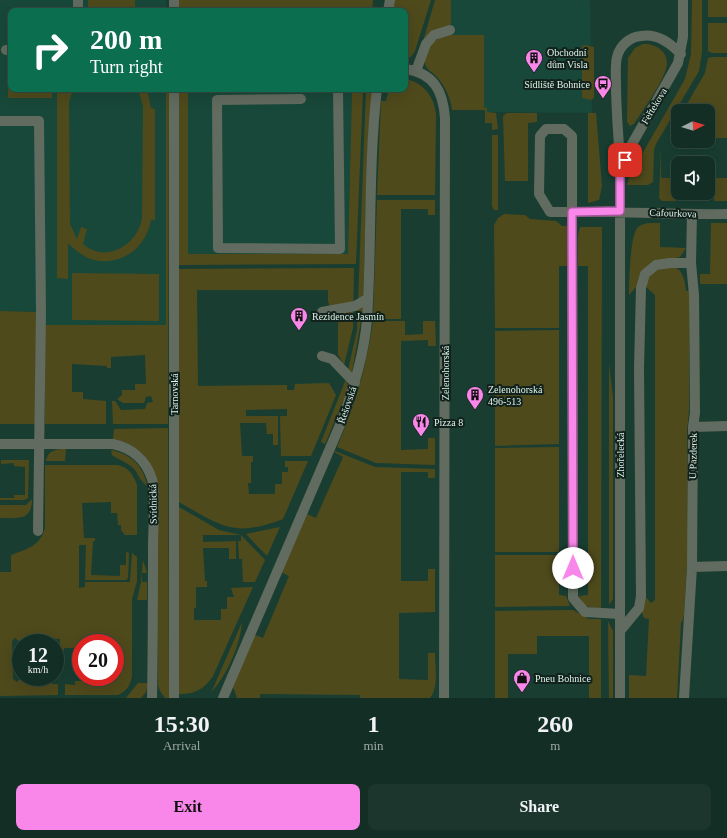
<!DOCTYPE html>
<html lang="en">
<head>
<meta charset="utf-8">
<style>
  :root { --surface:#132e25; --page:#1c362d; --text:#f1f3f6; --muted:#9da8a7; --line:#324a42; --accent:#f987e9 }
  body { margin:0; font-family:"Times New Roman",serif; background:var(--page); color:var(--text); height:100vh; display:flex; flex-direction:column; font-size:15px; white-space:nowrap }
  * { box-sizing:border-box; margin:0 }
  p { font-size:13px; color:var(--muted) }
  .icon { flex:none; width:22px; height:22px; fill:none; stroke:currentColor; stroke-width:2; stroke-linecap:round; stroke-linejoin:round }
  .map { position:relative; height:698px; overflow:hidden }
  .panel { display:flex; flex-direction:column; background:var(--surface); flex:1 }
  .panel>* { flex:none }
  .top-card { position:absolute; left:8px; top:8px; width:400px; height:84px; border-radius:8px; box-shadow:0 4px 16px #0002,0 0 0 1px var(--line); background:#0b6e4f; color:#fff; overflow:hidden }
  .needle { width:26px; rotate:85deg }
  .tools { position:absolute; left:671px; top:104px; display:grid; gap:8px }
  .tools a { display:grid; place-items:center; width:44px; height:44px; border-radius:8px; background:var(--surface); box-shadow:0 4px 16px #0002,0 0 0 1px var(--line); font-size:20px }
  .speed { position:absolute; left:12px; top:634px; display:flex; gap:8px; font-size:20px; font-weight:700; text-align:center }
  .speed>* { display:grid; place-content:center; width:52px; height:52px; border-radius:50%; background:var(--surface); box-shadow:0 4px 16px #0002,0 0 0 1px var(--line); line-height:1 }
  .speed small { font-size:10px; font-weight:400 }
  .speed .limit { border:6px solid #d22; background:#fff; color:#111 }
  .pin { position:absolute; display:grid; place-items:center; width:34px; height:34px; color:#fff; margin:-17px; border-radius:8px; box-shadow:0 2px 6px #0006 }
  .me { position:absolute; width:44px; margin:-22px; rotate:0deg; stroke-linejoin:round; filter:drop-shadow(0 0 3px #0008) }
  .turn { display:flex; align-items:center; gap:14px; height:84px; padding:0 16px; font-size:18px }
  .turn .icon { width:52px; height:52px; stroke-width:2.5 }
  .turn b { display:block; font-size:28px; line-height:34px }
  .eta { display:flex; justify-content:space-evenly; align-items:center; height:68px; text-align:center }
  .eta b { font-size:24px; font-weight:700; line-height:28px }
  .cta { display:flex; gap:8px; margin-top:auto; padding:8px 16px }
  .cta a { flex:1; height:46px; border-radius:8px; background:var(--accent); color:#111; font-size:16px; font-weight:700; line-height:46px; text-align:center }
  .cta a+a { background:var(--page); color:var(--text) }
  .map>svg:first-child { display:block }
  .built { fill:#184839 }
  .green { fill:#4f4a1c }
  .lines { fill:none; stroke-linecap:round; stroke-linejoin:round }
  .minor { stroke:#626b5f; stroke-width:10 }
  .route-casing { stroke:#a25897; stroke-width:10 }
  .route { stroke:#f987e9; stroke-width:7 }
  .labels { text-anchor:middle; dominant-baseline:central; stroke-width:4; stroke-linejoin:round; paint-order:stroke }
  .poi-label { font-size:10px; fill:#dff4eb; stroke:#11211b; text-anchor:start }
  .street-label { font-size:10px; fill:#dff4eb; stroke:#11211b }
</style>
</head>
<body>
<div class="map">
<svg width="727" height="698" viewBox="0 0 727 698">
  <rect width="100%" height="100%" fill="#193e31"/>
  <!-- built -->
  <path class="built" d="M0,0H166V11H11V89H166V325H45V312L0,311Z
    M451,0H590L592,113L487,112L450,33Z
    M188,91L352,92L348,254H188Z"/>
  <!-- green -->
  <path class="green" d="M88,0H135V11H88Z
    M179,0H373L372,11H179Z
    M393,0H431L415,51L411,57L405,58V11H392Z
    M435,0H451V24L421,48Z
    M692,0H702V52L699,71L656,144L654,150L653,182L648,185H627L630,175L685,79L691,54Z
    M708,0H727V17H708Z
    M708,23H727V53H712L708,51Z
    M450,33L452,35H484V107L487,108V112L496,113L498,129L492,130V123H485V110H452C450,96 445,86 436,76C432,72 427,70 425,64C420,48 438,38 450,33Z
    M643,44C657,43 671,54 666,69C660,87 644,108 634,124L630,126L627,122L628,58L635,48Z
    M583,45L594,47V98L591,100L582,98V47Z
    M712,57H727V138H708V111H683L705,73L708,58Z
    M8,72H11V89H52V98H8Z
    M405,79C423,82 434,96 436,114L435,195H377L381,101H386L389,89H405Z
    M57,89H73L69,102L70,224L77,239L81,227L87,229L83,244C106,264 138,245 142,218L143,106L138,89H147L151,108L155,109V220H151C146,250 117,269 88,258C80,254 74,249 68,243V279L57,278Z
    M166,89H169L168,424H113L112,401H115L121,410L145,409L147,403L153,402L151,396L146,397L144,403H123L117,399L122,395V390H135V384H146L145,355L111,357V368H107V366L72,364V392H83V399L106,401V424H45V325H166Z
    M179,89H335V92L188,91V254H348L352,92H341V89H363L356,264L179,265Z
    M366,89H372L367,157L363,310L352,372L348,370L357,330Z
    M507,113H537V122L528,123V181H505L503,116Z
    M588,113H596L602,186L599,200L588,203Z
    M492,135H498V210H494L492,206Z
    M661,147V178H676V201H662L659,198Z
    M708,178L709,201H681V193H708Z
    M714,178H727V201H714Z
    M377,200H435V215H428V209H401V319H373Z
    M504,214L525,215L530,219L556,221L562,226H567V266H559V328H495L494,225L498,218Z
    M660,223V247L686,248L680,257L658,262L629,295C629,283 630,234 638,227C644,222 652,223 660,223Z
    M711,223H727V284H700V274H710Z
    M580,227H602L601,609L585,606L579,596L588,595V266H578V235Z
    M674,267C683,270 685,281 686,291H689V411L687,431L688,545L684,615L682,622H681L677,698H629V675L646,676L649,619L644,618L641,610L645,596L651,603L655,600V295L645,286C651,270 657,269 674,267Z
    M354,268L353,328L344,365L338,355V318L344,313L330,307L328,301V290H197L198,386L287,385V390H294L295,384L329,383L336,395L311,456H281L280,416H287V409L246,410V416H278V445H273V434H267L266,423H240L242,456H253V462H251V483H248L249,494H275V484H282V472H288V467H285V461H308L283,519C234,538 221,526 179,502V269Z
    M72,273L159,274V321L72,320Z
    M0,311L37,312L36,424H0Z
    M373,321H405V335L423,334V321H435L436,346H428V340L401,341V450L428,449V438H435V465L376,463L337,447C356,403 366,368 373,321Z
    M559,330V444L495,446V331Z
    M609,364L613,398V599L609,605Z
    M346,379L348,387L347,392L325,444L321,442Z
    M168,428L169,698H165L160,691L158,685L157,485C153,460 138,444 113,439L114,429Z
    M559,447V552H495V448Z
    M66,449L65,461H46C48,450 56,449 66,449Z
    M111,450C131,454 144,466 147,486C140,481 139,475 134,469C127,462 119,460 112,455Z
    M335,451L375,467L435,469V478H428V472H401V581H428V569H435V612L399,613V679L428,680V653H435C435,667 439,687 430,698H360V695L260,694V698H237L233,687L253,634L263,638L289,576L281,572L307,514L316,518L343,457L334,452Z
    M1,460H29L28,498L24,500H0V498H14V495H25V467L14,466V463L1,464Z
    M45,465H118C129,468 133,474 137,485V535H125L121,530V525H118L117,513H111V502L82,503L84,538H95V541H93L91,575L120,576V565H126V552L129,553L128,578L126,580H85L86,545H79V588L85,587V582H130L132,553L137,557V581L132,599V676C130,685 128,690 118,695H65V684L75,685V681H88V677H115V643H81V648H64V650H60V639L25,637V643H21V677L49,678H19V641L15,638L12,641L13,679L17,682L19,680H49L52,684H58V695L0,696V572H11V555C27,549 41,546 45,527Z
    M32,499C32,521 18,518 0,518V505H26Z
    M179,507L219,530L241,535L265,560L255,582H243L242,559H239L238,541H241V535H203V542L236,541V559H229V548H203L205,581H207V587H196V608H194V620H221V609H227V597H234L231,588L253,587L213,676C205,688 195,695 179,694Z
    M280,527L267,556L246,534Z
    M495,555H559V595L566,596L570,606L495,607Z
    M143,560L147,573H142V582H147V600H137L141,582Z
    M573,610L589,619H601V698H589V636H537V654H508V698H495V611Z
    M608,621L613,631V698H609Z
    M242,622C240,647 227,674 211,693Z
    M138,683H148L146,692L141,698H126Z"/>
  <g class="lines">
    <!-- minor -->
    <path class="minor" d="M174,0V11
      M78,11V0
      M388,11L390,0
      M6,50H11
      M405,69C434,73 443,91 445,118L444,698
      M416,71L426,44L434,35L450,30
      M301,99L217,100L218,248L340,249L338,89
      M0,121H39L41,312L38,531
      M546,129H564L572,136V212H550L539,194L540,136Z
      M620,167C619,139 616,112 616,84C616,75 615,65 617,57C620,45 630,37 641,36C657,33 670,43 681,54
      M322,312L355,306L367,299
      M322,356L332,359L355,383
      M693,427L727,426
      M0,444H113C132,448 146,460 152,479C156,492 153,530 153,546C153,596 153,647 152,698
      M692,567L727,566
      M620,614L585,612L573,598L572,212C624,211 675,215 727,214
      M620,631L639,608L641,596L639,368L641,288L645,274L656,265L670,263H691
      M174,698V89
      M223,698L343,418C354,386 364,354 367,320C372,243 368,166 377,89
      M620,698V175L632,144L678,63L683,37V0
      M684,698L692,567L693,427L695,413L694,295L691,263L692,214"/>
  </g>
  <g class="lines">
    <defs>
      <path id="route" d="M573,568L572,212L620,211V175L625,160"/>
    </defs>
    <!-- route casing -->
    <use href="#route" class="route-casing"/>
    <!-- route -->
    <use href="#route" class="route"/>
  </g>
  <!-- icons -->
  <defs>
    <symbol id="building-pin" viewBox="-11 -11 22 30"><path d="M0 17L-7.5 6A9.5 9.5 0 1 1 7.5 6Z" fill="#f987e9" stroke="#11211b"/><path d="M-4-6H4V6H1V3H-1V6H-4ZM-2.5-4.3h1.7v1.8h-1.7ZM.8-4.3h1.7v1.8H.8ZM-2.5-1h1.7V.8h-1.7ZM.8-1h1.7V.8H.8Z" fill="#111"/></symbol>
    <symbol id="bus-pin" viewBox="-11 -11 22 30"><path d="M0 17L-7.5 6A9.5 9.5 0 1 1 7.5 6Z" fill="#f987e9" stroke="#11211b"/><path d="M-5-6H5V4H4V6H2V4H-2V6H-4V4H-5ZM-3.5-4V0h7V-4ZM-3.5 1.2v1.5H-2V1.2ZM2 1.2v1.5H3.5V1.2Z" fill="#111"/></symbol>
    <symbol id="restaurant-pin" viewBox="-11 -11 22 30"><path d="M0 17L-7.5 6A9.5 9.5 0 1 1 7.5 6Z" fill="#f987e9" stroke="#11211b"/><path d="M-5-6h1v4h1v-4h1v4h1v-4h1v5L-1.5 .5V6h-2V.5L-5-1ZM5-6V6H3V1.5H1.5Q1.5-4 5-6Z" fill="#111"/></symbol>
    <symbol id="shop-pin" viewBox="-11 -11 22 30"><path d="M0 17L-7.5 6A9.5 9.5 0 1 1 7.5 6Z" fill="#f987e9" stroke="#11211b"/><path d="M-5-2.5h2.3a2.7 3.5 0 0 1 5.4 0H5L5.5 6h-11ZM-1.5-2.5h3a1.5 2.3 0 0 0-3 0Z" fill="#111"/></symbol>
  </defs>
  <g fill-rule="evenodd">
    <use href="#building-pin" x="524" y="48" width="20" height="27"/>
    <use href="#bus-pin" x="593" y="74" width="20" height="27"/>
    <use href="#building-pin" x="289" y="306" width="20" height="27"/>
    <use href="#building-pin" x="465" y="385" width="20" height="27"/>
    <use href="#restaurant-pin" x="411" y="412" width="20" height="27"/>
    <use href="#shop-pin" x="512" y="668" width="20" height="27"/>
  </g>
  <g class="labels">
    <!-- poi labels -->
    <g class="poi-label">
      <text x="547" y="52">Obchodní<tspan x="547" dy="12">dům Visla</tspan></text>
      <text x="590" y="84" text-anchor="end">Sídliště Bohnice</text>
      <text x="312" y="316">Rezidence Jasmín</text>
      <text x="488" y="389">Zelenohorská<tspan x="488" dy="12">496-513</tspan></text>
      <text x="434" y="422">Pizza 8</text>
      <text x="535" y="678">Pneu Bohnice</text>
    </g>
    <!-- street labels -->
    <g class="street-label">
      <text transform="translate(654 106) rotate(-59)">Feřtekova</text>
      <text transform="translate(673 213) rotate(2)">Cafourkova</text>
      <text transform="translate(445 373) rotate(-90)">Zelenohorská</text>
      <text transform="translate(174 394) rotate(-90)">Tarnovská</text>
      <text transform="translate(347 405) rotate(-71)">Řešovská</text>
      <text transform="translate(620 455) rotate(-90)">Zhořelecká</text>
      <text transform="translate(693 456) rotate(-89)">U Pazderek</text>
      <text transform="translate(153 504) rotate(-91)">Svídnická</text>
    </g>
  </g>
</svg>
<div class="tools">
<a><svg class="needle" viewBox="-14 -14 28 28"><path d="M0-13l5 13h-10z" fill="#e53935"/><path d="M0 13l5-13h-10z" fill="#9da8a7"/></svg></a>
<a><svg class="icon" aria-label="sound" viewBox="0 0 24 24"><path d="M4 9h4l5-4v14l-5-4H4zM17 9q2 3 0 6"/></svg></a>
</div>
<div class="speed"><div>12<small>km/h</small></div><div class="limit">20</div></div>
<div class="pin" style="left:625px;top:160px;background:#d93025"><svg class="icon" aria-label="arrive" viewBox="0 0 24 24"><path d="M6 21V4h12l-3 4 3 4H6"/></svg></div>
<svg class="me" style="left:573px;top:568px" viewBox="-20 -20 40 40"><circle r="19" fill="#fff"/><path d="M0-13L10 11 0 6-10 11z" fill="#f987e9"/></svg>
<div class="top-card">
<div class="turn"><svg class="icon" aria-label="right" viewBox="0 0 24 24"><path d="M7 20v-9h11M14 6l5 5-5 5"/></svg><div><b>200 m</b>Turn right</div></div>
</div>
</div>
<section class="panel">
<div class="eta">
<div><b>15:30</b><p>Arrival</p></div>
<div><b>1</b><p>min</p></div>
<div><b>260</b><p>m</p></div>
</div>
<div class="cta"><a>Exit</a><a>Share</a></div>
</section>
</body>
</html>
